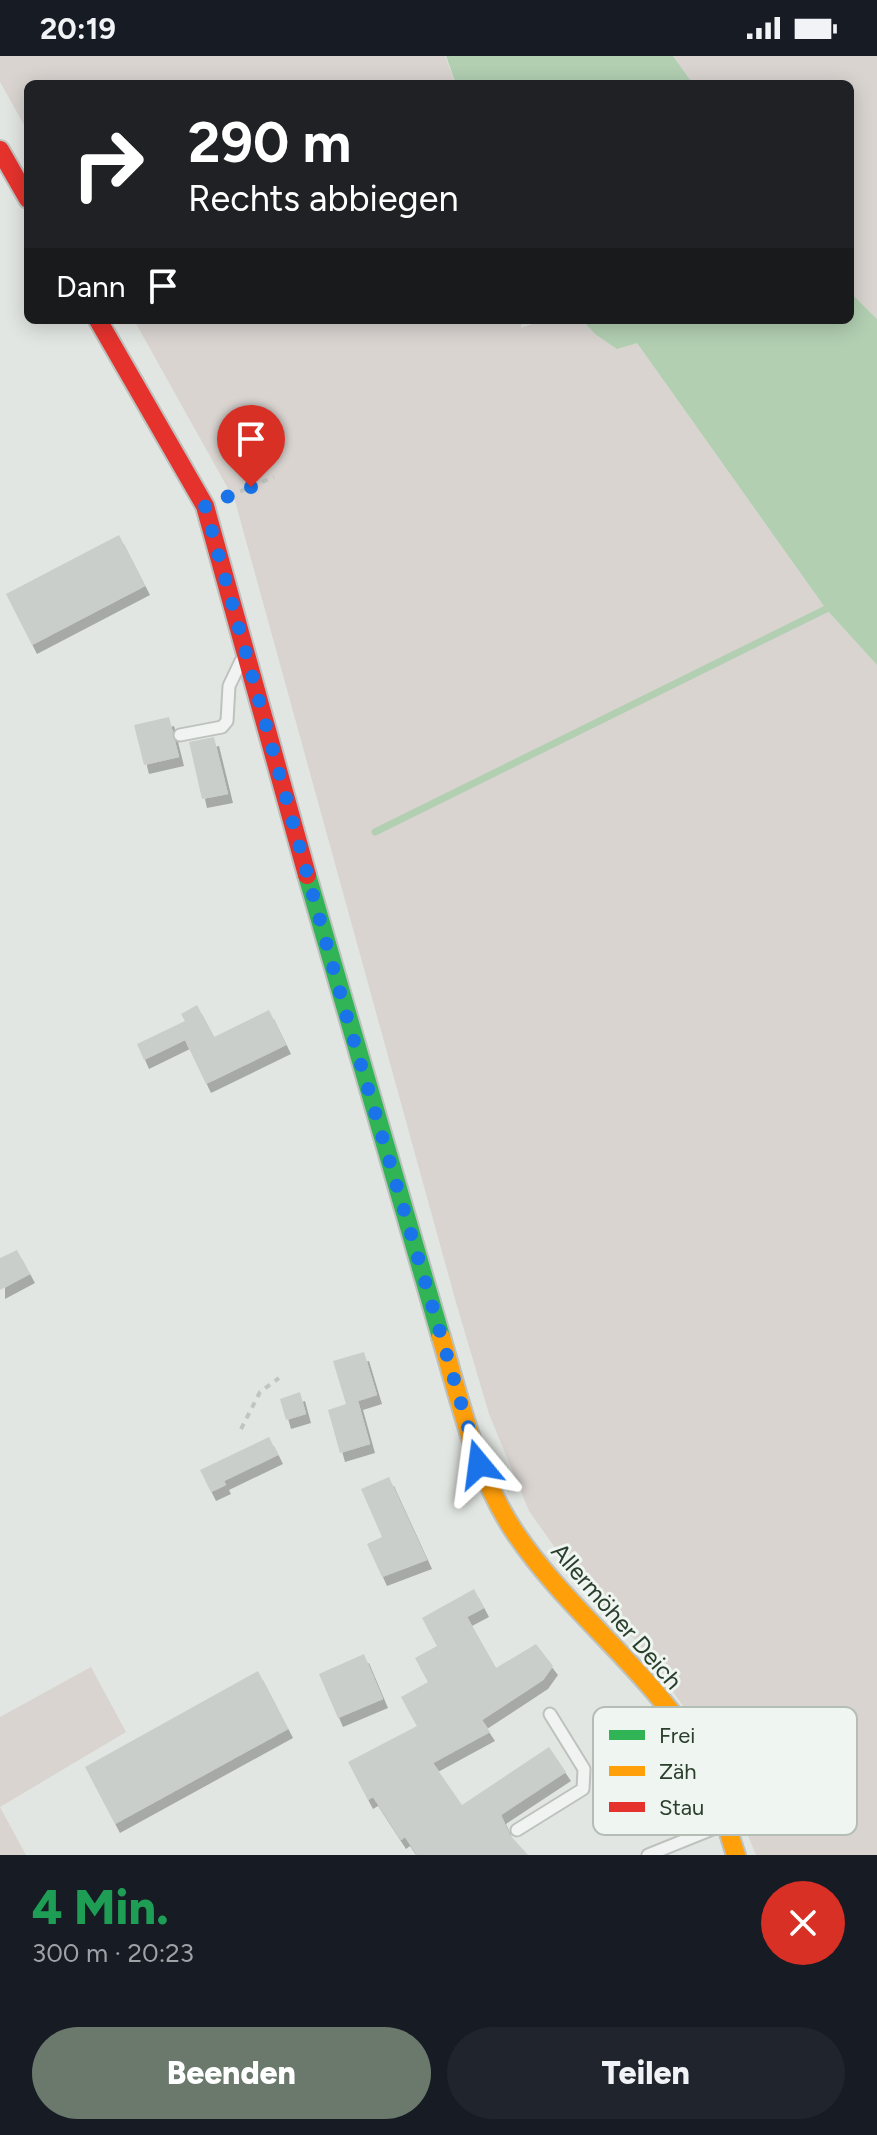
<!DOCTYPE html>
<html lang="de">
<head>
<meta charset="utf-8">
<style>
  :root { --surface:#171b24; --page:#20242c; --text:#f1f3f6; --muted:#9ea1a6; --accent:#6a796c }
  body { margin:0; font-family:Figtree,sans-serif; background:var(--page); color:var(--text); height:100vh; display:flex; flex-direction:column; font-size:30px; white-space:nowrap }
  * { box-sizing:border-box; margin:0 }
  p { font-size:26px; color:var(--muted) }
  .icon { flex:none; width:44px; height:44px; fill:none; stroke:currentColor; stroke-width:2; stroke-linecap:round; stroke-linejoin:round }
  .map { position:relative; height:1799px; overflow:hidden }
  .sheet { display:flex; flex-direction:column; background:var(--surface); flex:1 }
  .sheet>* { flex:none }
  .guide { position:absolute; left:24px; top:24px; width:830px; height:244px; border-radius:12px; box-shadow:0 4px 20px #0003; background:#202124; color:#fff; overflow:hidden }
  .pin { position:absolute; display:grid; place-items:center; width:68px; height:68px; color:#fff; margin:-82px -34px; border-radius:50% 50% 50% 0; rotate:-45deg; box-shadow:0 0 8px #0007 }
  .pin .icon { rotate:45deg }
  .me { position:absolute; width:88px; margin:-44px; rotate:344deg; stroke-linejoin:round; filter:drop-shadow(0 0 6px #0008) }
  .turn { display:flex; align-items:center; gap:28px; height:168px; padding:0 32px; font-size:36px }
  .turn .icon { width:104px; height:104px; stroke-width:2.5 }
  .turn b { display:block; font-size:56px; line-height:68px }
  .then { display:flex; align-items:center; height:76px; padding:0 32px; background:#0003; gap:16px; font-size:30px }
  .round { display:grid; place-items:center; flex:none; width:84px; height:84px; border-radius:42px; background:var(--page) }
  .head { display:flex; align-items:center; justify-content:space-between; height:136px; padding:0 32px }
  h1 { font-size:48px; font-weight:800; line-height:60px; color:#1e9e55 }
  .button { display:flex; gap:16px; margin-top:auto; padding:16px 32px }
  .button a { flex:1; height:92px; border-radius:48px; background:var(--accent); color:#fff; font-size:32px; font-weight:800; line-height:92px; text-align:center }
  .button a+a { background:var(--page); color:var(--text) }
  .status { display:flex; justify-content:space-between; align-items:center; height:56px; padding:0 40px; background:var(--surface); direction:ltr }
  .status svg { height:22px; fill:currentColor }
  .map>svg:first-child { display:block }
  .green { fill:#d9d4d0 }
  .water { fill:#b2cfb2 }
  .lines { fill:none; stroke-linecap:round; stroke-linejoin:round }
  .stream { stroke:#b2cfb2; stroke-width:7 }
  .building { fill:#caceca; filter:url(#shadow) }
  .lane-casing { stroke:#bec2be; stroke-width:15 }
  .fast-casing { stroke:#bec2be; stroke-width:22 }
  .slow-casing { stroke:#bec2be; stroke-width:22 }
  .jam-casing { stroke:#bec2be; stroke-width:22 }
  .path { stroke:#c1c5c1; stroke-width:4; stroke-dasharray:6 6; stroke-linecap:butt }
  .lane { stroke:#f0f3f1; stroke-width:11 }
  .fast { stroke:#30b455; stroke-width:18 }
  .slow { stroke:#ff9f0a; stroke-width:18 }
  .jam { stroke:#e5322d; stroke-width:18 }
  .route { stroke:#1a73e8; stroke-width:14; stroke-dasharray:0 25.2 }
  .labels { text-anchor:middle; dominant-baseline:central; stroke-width:6; stroke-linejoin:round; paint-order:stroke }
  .street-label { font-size:24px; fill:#2a3e2c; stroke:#eff5f0 }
  .key { fill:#eff5f0; stroke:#b4beb5; stroke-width:2 }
  .key-label { font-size:22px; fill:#2a3e2c }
</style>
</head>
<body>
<div class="status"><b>20:19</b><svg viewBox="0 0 49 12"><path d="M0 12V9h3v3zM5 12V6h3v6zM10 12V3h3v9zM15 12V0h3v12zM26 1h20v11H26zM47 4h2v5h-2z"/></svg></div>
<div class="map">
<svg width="877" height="1799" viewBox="0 0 877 1799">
  <defs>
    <filter id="shadow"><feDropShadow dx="5" dy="9" stdDeviation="0" flood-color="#0004"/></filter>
  </defs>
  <rect width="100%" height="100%" fill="#e2e6e2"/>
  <!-- green -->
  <path class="green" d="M0,0H445L456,28H28V76L0,26Z
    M673,0H877V263L850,236V28H693Z
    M134,264H522L521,272L543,264H582L595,278L637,287L826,553L877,609V1799H756L711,1690L638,1586L595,1548L529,1455L489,1358L455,1243L235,445Z
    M91,1611L126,1676L0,1751L26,1799H0V1661Z"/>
  <!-- water -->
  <path class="water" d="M446,0H673L693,28H456Z
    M850,236L877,263V609L826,553L637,287L617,293L595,278L582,264H850Z"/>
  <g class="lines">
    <!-- stream -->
    <path class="stream" d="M375,776L826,553"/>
  </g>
  <!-- building -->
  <path class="building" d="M119,479L145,530L32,589L6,538Z
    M169,661L179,701L144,709L134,669Z
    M214,681L228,738L202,743L189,686Z
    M197,949L214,981L269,954L286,989L206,1028L185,984L144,1004L137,988L185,965L181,958Z
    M17,1194L30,1218L0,1234V1202Z
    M364,1296L377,1339L358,1345L370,1388L340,1397L328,1354L346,1348L333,1305Z
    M300,1336L306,1358L286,1364L280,1343Z
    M269,1381L278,1399L224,1425L226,1429L211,1436L200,1414Z
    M389,1421L427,1504L382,1521L367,1488L382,1481L361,1433Z
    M474,1533L484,1552L467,1561L496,1612L536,1588L553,1610L543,1624L482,1664L490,1676L433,1707L462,1749L549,1691L566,1716L501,1759L510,1779L528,1799H417L405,1781L401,1784L373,1741L368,1744L348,1706L417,1670L401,1641L428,1626L415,1602L437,1590L422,1562Z
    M364,1598L383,1643L338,1662L319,1618Z
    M258,1615L288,1673L115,1768L85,1711Z"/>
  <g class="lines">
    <defs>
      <path id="lane" d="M180,679L222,671L227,665L229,630L241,605
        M517,1774L583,1733L584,1713L550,1658
        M648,1799L725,1768"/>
      <path id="fast" d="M307,819L441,1281"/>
      <path id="slow" d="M441,1281C461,1348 476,1419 516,1478C571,1559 653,1616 702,1702C718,1730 725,1768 736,1799"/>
      <path id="jam" d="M0,94L28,143
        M98,264L205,450L307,819"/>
    </defs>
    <!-- lane casing -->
    <use href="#lane" class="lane-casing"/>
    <!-- fast casing -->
    <use href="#fast" class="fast-casing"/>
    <!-- slow casing -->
    <use href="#slow" class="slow-casing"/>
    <!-- jam casing -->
    <use href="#jam" class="jam-casing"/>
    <!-- path -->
    <path class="path" d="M229,440L274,421
      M241,1373L260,1336L279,1322"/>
    <!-- lane -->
    <use href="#lane" class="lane"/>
    <!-- fast -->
    <use href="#fast" class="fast"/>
    <!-- slow -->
    <use href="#slow" class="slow"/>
    <!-- jam -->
    <use href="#jam" class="jam"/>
  </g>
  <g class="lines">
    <!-- route -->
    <path class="route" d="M251,431L205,450L346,958L479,1408"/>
  </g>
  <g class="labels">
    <!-- street labels -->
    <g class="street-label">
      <text transform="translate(617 1560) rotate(49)">Allermöher Deich</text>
    </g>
  </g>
  <!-- legend -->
  <rect x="593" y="1651" width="264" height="128" rx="12" class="key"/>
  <rect x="609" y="1674" width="36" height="10" fill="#30b455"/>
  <rect x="609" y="1710" width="36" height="10" fill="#ff9f0a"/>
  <rect x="609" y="1746" width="36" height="10" fill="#e5322d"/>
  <g class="key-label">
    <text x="659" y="1687">Frei</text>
    <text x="659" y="1723">Zäh</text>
    <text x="659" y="1759">Stau</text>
  </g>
</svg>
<div class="pin" style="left:251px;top:431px;background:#d93025"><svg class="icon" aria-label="arrive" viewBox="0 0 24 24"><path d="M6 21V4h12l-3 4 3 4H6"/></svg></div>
<svg class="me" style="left:479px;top:1408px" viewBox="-20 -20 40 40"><path d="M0-17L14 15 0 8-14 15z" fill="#1a73e8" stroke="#fff" stroke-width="4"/></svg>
<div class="guide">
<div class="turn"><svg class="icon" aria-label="right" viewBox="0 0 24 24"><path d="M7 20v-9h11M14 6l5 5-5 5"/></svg><div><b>290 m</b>Rechts abbiegen</div></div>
<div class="then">Dann<svg class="icon" aria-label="arrive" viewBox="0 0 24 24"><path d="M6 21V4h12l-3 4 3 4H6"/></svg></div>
</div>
</div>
<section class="sheet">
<div class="head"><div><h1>4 Min.</h1><p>300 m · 20:23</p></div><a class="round" style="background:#d93025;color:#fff"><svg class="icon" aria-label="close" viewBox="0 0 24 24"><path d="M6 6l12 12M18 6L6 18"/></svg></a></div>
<div class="button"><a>Beenden</a><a>Teilen</a></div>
</section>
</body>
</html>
